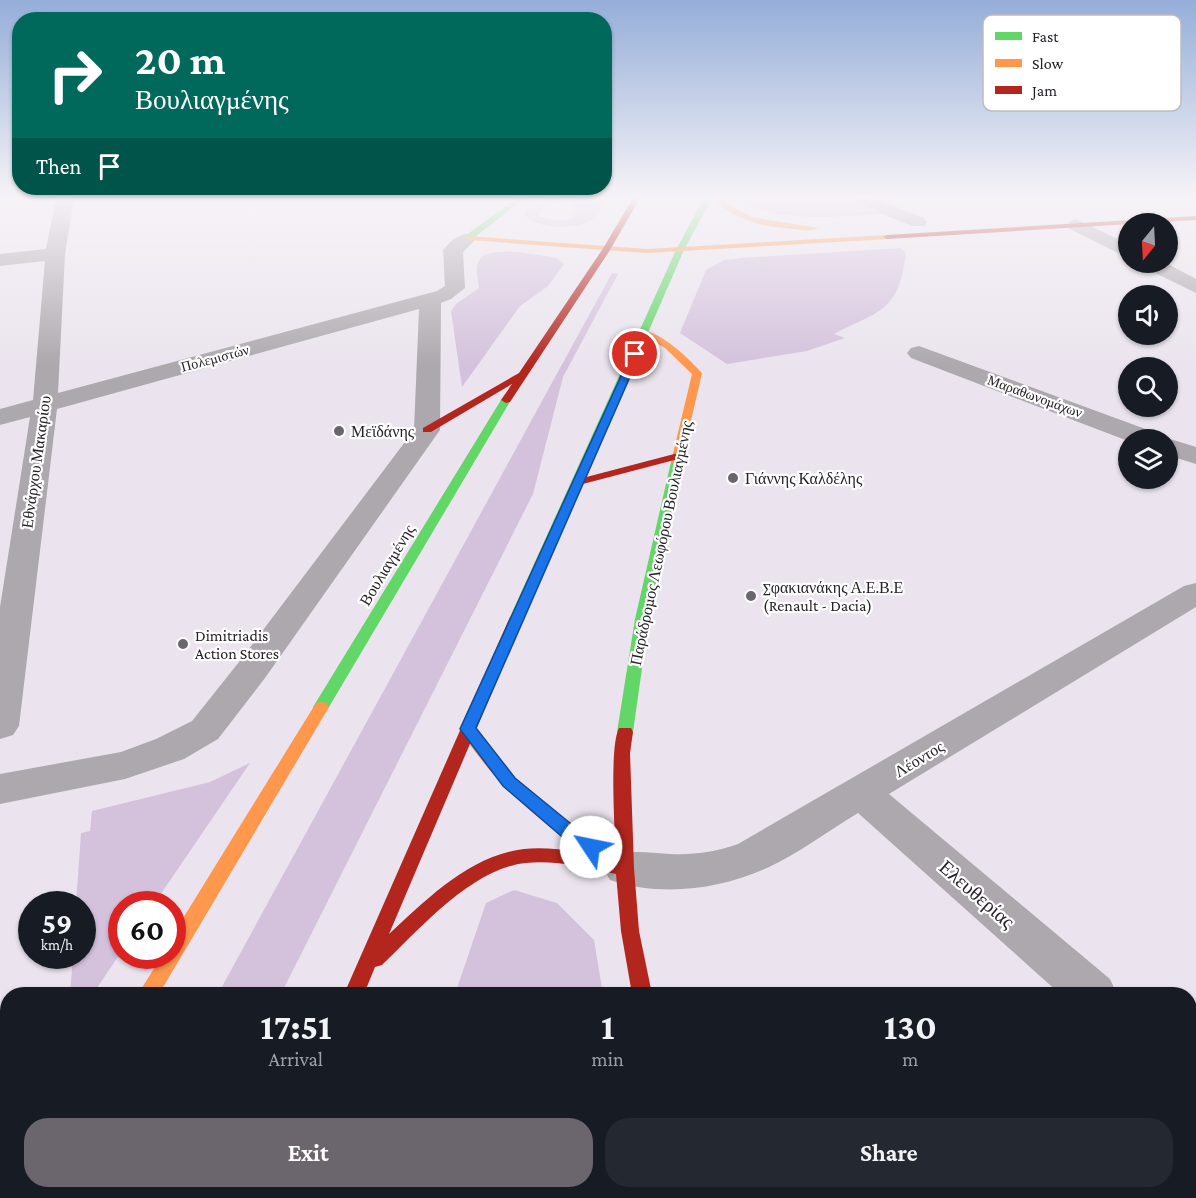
<!DOCTYPE html>
<html lang="en">
<head>
<meta charset="utf-8">
<style>
  :root { --surface:#171b24; --page:#242831; --text:#f1f3f6; --muted:#9ea1a6; --accent:#6b656d }
  body { margin:0; font-family:"Crimson Pro",serif; background:var(--page); color:var(--text); height:100vh; display:flex; flex-direction:column; font-size:22px; white-space:nowrap }
  * { box-sizing:border-box; margin:0 }
  p { font-size:20px; color:var(--muted) }
  .icon { flex:none; width:33px; height:33px; fill:none; stroke:currentColor; stroke-width:2; stroke-linecap:round; stroke-linejoin:round }
  .map { position:relative; flex:1; overflow:hidden }
  .side { position:absolute; left:0px; top:987px; width:1197px; height:212px; display:flex; flex-direction:column; background:var(--surface); border-radius:24px 24px 0 0; box-shadow:0 2px 4px #0004 }
  .side>* { flex:none }
  .banner { position:absolute; left:12px; top:12px; width:600px; height:183px; border-radius:24px; box-shadow:0 2px 4px #0004; background:#00695c; color:#fff; overflow:hidden }
  .needle { width:39px; rotate:198deg }
  .tools { position:absolute; left:1118px; top:213px; display:grid; gap:12px }
  .tools a { display:grid; place-items:center; width:60px; height:60px; border-radius:50%; background:var(--surface); box-shadow:0 2px 4px #0004; font-size:30px }
  .speed { position:absolute; left:18px; top:891px; display:flex; gap:12px; font-size:30px; font-weight:700; text-align:center }
  .speed>* { display:grid; place-content:center; width:78px; height:78px; border-radius:50%; background:var(--surface); box-shadow:0 2px 4px #0004; line-height:1 }
  .speed small { font-size:15px; font-weight:400 }
  .speed .limit { border:9px solid #d22; background:#fff; color:#111 }
  .pin { position:absolute; display:grid; place-items:center; width:51px; height:51px; color:#fff; margin:-26px; border:3px solid #fff; border-radius:50%; box-shadow:0 2px 6px #0007 }
  .me { position:absolute; width:66px; margin:-33px; rotate:304deg; stroke-linejoin:round; filter:drop-shadow(0 0 4px #0008) }
  .turn { display:flex; align-items:center; gap:21px; height:126px; padding:0 24px; font-size:27px }
  .turn .icon { width:78px; height:78px; stroke-width:2.5 }
  .turn b { display:block; font-size:42px; line-height:51px }
  .then { display:flex; align-items:center; height:57px; padding:0 24px; background:#0003; gap:12px; font-size:22px }
  .eta { display:flex; justify-content:space-evenly; align-items:center; height:102px; text-align:center }
  .eta b { font-size:36px; font-weight:700; line-height:42px }
  .action { display:flex; gap:12px; margin-top:auto; padding:12px 24px }
  .action a { flex:1; height:69px; border-radius:24px; background:var(--accent); color:#fff; font-size:24px; font-weight:700; line-height:69px; text-align:center }
  .action a+a { background:var(--page); color:var(--text) }
  .map>svg:first-child { display:block }
  .green { fill:#d4c2dc }
  .lines { fill:none; stroke-linecap:round; stroke-linejoin:round }
  .street { fill:#ada8ae; fill-rule:evenodd }
  .fast { fill:#63d668; fill-rule:evenodd }
  .slow { fill:#ff974d; fill-rule:evenodd }
  .jam { fill:#b3261e; fill-rule:evenodd }
  .route { fill:#1a73e8; stroke:#114b97; stroke-width:1.5 }
  .poi-dot { fill:#6b656d; stroke:#fff; stroke-width:2 }
  .labels { text-anchor:middle; dominant-baseline:central; stroke-width:4.5; stroke-linejoin:round; paint-order:stroke }
  .far-street-label { font-size:14px; fill:#262128; stroke:#fff }
  .poi-label { font-size:16px; fill:#262128; stroke:#fff; text-anchor:start }
  .street-label { font-size:16px; fill:#262128; stroke:#fff }
  .near-street-label { font-size:20px; fill:#262128; stroke:#fff }
  .key { fill:#fff; stroke:#bebcbe; stroke-width:1.5 }
  .key-label { font-size:16px; fill:#262128 }
</style>
</head>
<body>
<div class="map">
<svg width="1196" height="1198" viewBox="0 0 1196 1198">
  <rect width="100%" height="100%" fill="#ebe4ee"/>
  <!-- green -->
  <path class="green" d="M555,198H566L540,211L538,215C549,221 571,226 577,211L573,207L575,200L578,198H607C601,206 596,219 586,223C572,229 531,229 524,213L527,209Z
    M736,198H842L883,214C830,217 787,223 737,201Z
    M901,248L906,254C898,312 881,310 834,334L845,338L807,351L727,364L680,333L706,270L724,260L742,258Z
    M519,252L557,258L564,264L548,286L520,306L462,387L451,311L456,304L479,288C479,281 476,275 477,268C478,248 505,252 519,252Z
    M612,273L618,274L563,377L533,494L281,994H218Z
    M250,763L154,904H122L121,952L93,994H70L73,956H82V904H76L81,833L90,831L92,811L210,782Z
    M514,890L557,903L594,940L603,994H455L486,903Z
    M111,1191H182L179,1198H107Z
    M386,1191H637L638,1198H383Z"/>
  <g class="lines">
    <!-- street -->
    <path class="street" d="M56,198H74L65,254L58,393L437,291L445,286L443,250C451,240 462,231 475,234L477,238L463,252L465,288L451,299L441,303L440,430L265,678L218,739L184,759L125,779L0,804V774L121,752L156,739L192,721L239,662L414,430L419,309L57,409L19,726L13,735L0,739V607L30,417L0,425V409L33,400L45,261L0,266V254L46,249Z
      M851,198H874L924,218L927,222L924,226H912L854,202Z
      M1076,219L1128,244V258L1070,229L1067,225L1070,221Z
      M1138,262H1164L1196,279V293L1141,266Z
      M919,346L1159,434L1163,439L1167,438L1196,447V464L1167,455V440L1128,441L911,358L907,353L911,348Z
      M1196,583V607L889,794L1110,979L1117,994H1060L858,813C828,831 798,854 767,868C719,890 660,897 610,880L603,868L610,856C630,849 650,853 671,854C694,855 716,852 738,844L1184,586Z
      M1190,1054L1196,1056V1109L1190,1106Z"/>
    <!-- fast -->
    <path class="fast" d="M517,198H525L471,240H465V236Z
      M704,198H712L684,250L524,617L517,621L512,620L510,617L676,250Z
      M506,397L511,400L329,707L326,711H316L313,707L501,400Z
      M677,459L683,462L649,619L633,732L631,736H619L617,732L635,619L671,462Z
      M659,1191H681L683,1198H659Z"/>
    <!-- slow -->
    <path class="slow" d="M712,198H720L729,205L752,217L818,228C811,232 803,230 795,229C765,227 734,221 712,198Z
      M887,235H890V239L647,253L468,240L464,238L468,236L647,249Z
      M642,331C660,330 690,360 702,373L681,464H673L671,462L692,374L665,348L642,335Z
      M321,702L326,703L329,707L159,994H138L162,956H172V936L316,703Z
      M468,724L474,725L515,778L580,832L616,854L619,859L616,864L610,866L604,864C548,829 494,786 460,729L462,725Z"/>
    <!-- jam -->
    <path class="jam" d="M633,198H640L610,250L510,402L506,403L501,400L512,384L431,432H423V428L519,373L602,250Z
      M1196,216V220L887,239L883,237L887,235Z
      M678,453L682,454V458L579,485L573,482L575,480Z
      M517,613L524,617L389,934C427,899 470,855 524,849C555,846 586,854 616,859C615,833 609,747 619,728H631L633,732L630,753L634,868L639,931L652,994H632L621,931L616,874C587,868 556,860 526,863C472,868 419,930 382,965L375,967L364,994H344L510,617Z
      M17,1191H41L39,1198H14Z
      M253,1191H276L274,1198H250Z"/>
  </g>
  <!-- sky -->
  <linearGradient id="sky" x2="0" y2="1"><stop stop-color="#95aed9"/><stop offset="0.54" stop-color="#f6f3f7"/><stop offset="1" stop-color="#f6f3f7" stop-opacity="0"/></linearGradient>
  <rect width="1196" height="365" fill="url(#sky)"/>
  <!-- route -->
  <path class="route" d="M635,351L640,354L476,728L515,778L581,832L597,842L600,847L597,852L591,854L568,842L503,786L460,729L631,354Z"/>
  <!-- markers -->
  <g class="poi-dot">
    <circle cx="339" cy="431" r="6"/>
    <circle cx="733" cy="478" r="6"/>
    <circle cx="751" cy="596" r="6"/>
    <circle cx="183" cy="644" r="6"/>
  </g>
  <g class="labels">
    <!-- far-street labels -->
    <g class="far-street-label">
      <text transform="translate(215 358) rotate(-15)">Πολεμιστών</text>
      <text transform="translate(1035 396) rotate(20)">Μαραθωνομάχων</text>
    </g>
    <!-- poi labels -->
    <g class="poi-label">
      <text x="351" y="431">Μεϊδάνης</text>
      <text x="745" y="478">Γιάννης Καλδέλης</text>
      <text x="763" y="587">Σφακιανάκης Α.Ε.Β.Ε<tspan x="763" dy="18">(Renault - Dacia)</tspan></text>
      <text x="195" y="635">Dimitriadis<tspan x="195" dy="18">Action Stores</tspan></text>
    </g>
    <!-- street labels -->
    <g class="street-label">
      <text transform="translate(36 462) rotate(-82)">Εθνάρχου Μακαρίου</text>
      <text transform="translate(661 543) rotate(-78)">Παράδρομος Λεωφόρου Βουλιαγμένης</text>
      <text transform="translate(387 565) rotate(-59)">Βουλιαγμένης</text>
      <text transform="translate(919 759) rotate(-31)">Λέοντος</text>
    </g>
    <!-- near-street labels -->
    <g class="near-street-label">
      <text transform="translate(977 894) rotate(41)">Ελευθερίας</text>
    </g>
  </g>
  <!-- legend -->
  <rect x="983" y="15" width="198" height="96" rx="9" class="key"/>
  <rect x="995" y="32" width="27" height="8" fill="#63d668"/>
  <rect x="995" y="59" width="27" height="8" fill="#ff974d"/>
  <rect x="995" y="86" width="27" height="8" fill="#b3261e"/>
  <g class="key-label">
    <text x="1032" y="42">Fast</text>
    <text x="1032" y="69">Slow</text>
    <text x="1032" y="96">Jam</text>
  </g>
</svg>
<div class="tools">
<a><svg class="needle" viewBox="-14 -14 28 28"><path d="M0-13l5 13h-10z" fill="#e53935"/><path d="M0 13l5-13h-10z" fill="#9ea1a6"/></svg></a>
<a><svg class="icon" aria-label="sound" viewBox="0 0 24 24"><path d="M4 9h4l5-4v14l-5-4H4zM17 9q2 3 0 6"/></svg></a>
<a><svg class="icon" aria-label="search" viewBox="0 0 24 24"><circle cx="10" cy="10" r="6"/><path d="M15 15l6 6"/></svg></a>
<a><svg class="icon" aria-label="layers" viewBox="0 0 24 24"><path d="M12 4l9 5-9 5-9-5zM3 14l9 5 9-5"/></svg></a>
</div>
<div class="speed"><div>59<small>km/h</small></div><div class="limit">60</div></div>
<div class="pin" style="left:635px;top:354px;background:#d93025"><svg class="icon" aria-label="arrive" viewBox="0 0 24 24"><path d="M6 21V4h12l-3 4 3 4H6"/></svg></div>
<svg class="me" style="left:591px;top:847px" viewBox="-20 -20 40 40"><circle r="19" fill="#fff"/><path d="M0-13L10 11 0 6-10 11z" fill="#1a73e8"/></svg>
<div class="banner">
<div class="turn"><svg class="icon" aria-label="right" viewBox="0 0 24 24"><path d="M7 20v-9h11M14 6l5 5-5 5"/></svg><div><b>20 m</b>Βουλιαγμένης</div></div>
<div class="then">Then<svg class="icon" aria-label="arrive" viewBox="0 0 24 24"><path d="M6 21V4h12l-3 4 3 4H6"/></svg></div>
</div>
<section class="side">
<div class="eta">
<div><b>17:51</b><p>Arrival</p></div>
<div><b>1</b><p>min</p></div>
<div><b>130</b><p>m</p></div>
</div>
<div class="action"><a>Exit</a><a>Share</a></div>
</section>
</div>
</body>
</html>
